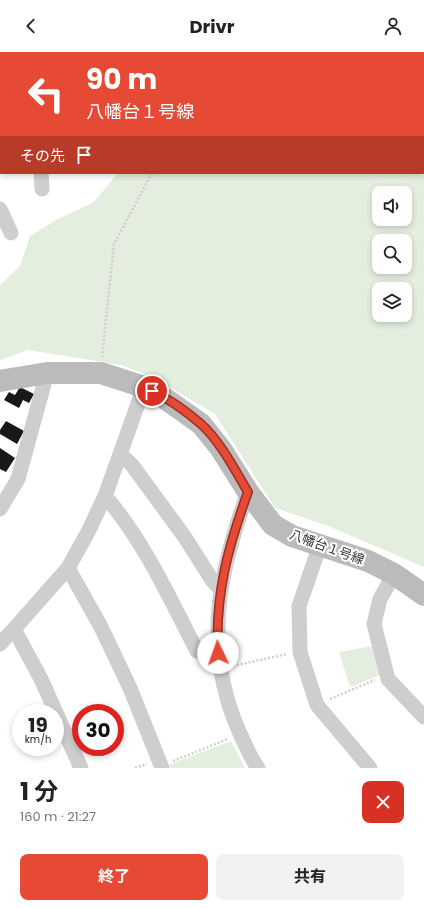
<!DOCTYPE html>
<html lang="ja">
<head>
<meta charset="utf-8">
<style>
  :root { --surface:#fff; --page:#f2f2f2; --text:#222; --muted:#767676; --accent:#e74a34 }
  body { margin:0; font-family:Poppins,"Noto Sans JP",sans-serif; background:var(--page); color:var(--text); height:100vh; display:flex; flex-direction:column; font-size:15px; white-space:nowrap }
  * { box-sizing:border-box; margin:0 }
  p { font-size:13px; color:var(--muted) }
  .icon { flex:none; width:22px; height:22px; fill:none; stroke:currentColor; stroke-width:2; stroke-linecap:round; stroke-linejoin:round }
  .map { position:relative; height:716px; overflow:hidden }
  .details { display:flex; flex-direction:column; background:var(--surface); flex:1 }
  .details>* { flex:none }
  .banner { position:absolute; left:0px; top:0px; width:424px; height:122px; box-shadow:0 2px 6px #0003; background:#e74a34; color:#fff; overflow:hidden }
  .controls { position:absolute; left:372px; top:134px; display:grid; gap:8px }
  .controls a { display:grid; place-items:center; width:40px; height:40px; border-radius:8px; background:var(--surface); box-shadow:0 2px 6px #0003; font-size:20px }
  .speed { position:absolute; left:12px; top:652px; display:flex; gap:8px; font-size:20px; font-weight:700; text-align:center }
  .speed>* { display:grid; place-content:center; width:52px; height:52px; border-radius:50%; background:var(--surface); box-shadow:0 2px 6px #0003; line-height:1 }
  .speed small { font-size:10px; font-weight:400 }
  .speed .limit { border:6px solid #d22; background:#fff; color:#111 }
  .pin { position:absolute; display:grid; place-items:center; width:34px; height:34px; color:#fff; margin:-17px; border:2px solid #fff; border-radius:50%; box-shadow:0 1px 4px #0007 }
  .me { position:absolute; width:44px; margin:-22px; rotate:357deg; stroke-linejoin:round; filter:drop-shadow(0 0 3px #0008) }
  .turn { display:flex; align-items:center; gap:14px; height:84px; padding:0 20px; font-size:18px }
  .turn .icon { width:52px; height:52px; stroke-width:2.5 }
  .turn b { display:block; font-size:28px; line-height:34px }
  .then { display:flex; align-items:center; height:38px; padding:0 20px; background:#0003; gap:8px; font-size:15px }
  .round { display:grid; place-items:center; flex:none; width:42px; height:42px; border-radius:8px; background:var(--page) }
  .headline { display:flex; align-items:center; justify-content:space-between; height:68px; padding:0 20px }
  h1 { font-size:24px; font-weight:700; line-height:30px }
  .cta { display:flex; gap:8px; margin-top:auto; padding:8px 20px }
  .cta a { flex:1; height:46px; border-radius:8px; background:var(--accent); color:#fff; font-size:16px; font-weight:700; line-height:46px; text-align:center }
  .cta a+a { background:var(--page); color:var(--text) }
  header { display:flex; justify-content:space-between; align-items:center; height:52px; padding:0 20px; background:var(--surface); font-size:18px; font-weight:700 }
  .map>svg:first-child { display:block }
  .green { fill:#e4eedf; fill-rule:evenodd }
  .building { fill:#181818 }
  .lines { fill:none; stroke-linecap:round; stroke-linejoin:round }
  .path { stroke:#cecece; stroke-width:2.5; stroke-dasharray:2 2; stroke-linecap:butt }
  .street { stroke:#cecece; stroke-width:15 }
  .secondary { stroke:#bbb; stroke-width:22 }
  .route-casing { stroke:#963022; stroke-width:10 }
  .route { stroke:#e74a34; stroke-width:7 }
  .labels { text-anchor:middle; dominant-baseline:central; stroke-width:4; stroke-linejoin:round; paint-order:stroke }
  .street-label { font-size:13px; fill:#313131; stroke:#fff }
</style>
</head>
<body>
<header><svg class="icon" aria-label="back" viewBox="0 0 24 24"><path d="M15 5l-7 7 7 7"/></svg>Drivr<svg class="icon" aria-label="person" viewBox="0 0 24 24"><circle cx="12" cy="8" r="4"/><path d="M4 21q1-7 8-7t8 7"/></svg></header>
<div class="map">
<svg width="424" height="716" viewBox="0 0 424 716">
  <rect width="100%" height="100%" fill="#fff"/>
  <!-- green -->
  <path class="green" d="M235,0H356L357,1H234Z
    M410,0H424V515L328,474L275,456L215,362L152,325L121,313L28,298L0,308V233L20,214L30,184L56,168L94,150L118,121H423V1H409ZM379,141H405V167H379ZM379,189H405V215H379ZM379,237H405V263H379Z
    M372,594L381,623L350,635L339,600Z
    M231,689L245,716H169L168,713Z"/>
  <!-- building -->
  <path class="building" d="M20,335L34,342L29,351L23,348L19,356L4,348L9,340L15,343Z
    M6,369L24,379L17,392L0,382V378Z
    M0,396L15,406L6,420L0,417Z"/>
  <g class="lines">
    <!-- path -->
    <path class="path" d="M250,1L251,0
      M102,305L114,192L152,121
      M233,614L287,602
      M330,647L375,628
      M173,709L228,687
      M135,716L147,712"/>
    <!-- street -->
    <path class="street" d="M76,0V1
      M20,1L22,0
      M0,11L1,10
      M41,121L42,137
      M0,157L11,181
      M120,402L132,413L184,484L212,528L220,537
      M248,440C220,517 204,588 234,667C241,684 248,702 258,716
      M105,444C144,489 170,547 197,599L218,601
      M0,457L18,427L47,321
      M320,493L299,554L300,600L317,653L370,716
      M68,516L101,575L130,636L162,716
      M394,522L380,547L374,572L388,627L424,665
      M14,577L41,627L81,716
      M0,592L14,577L68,516L88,480L105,444L144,335"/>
    <!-- secondary -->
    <path class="secondary" d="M0,329L47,321H101L144,335L160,343L201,372L221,397L248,440L273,473L292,484L368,509L394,522L424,543"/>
  </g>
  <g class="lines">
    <defs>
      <path id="route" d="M152,339C169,347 186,359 201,372C220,389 235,418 248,440C228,495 215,542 218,601"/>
    </defs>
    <!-- route casing -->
    <use href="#route" class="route-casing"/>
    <!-- route -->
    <use href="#route" class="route"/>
  </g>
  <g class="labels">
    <!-- street labels -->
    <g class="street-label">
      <text transform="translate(327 495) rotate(20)">八幡台１号線</text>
    </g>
  </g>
</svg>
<div class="controls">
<a><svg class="icon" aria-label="sound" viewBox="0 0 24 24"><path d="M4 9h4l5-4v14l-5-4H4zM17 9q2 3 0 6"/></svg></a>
<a><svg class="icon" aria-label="search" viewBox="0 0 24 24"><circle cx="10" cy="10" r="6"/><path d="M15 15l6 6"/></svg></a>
<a><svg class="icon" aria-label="layers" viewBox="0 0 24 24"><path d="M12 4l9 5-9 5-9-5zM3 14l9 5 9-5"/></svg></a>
</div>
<div class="speed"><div>19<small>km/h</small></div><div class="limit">30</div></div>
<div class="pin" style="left:152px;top:339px;background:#d93025"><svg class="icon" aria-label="arrive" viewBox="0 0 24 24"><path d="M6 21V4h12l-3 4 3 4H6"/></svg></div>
<svg class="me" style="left:218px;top:601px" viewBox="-20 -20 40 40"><circle r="19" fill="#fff"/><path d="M0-13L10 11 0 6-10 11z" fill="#e74a34"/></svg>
<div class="banner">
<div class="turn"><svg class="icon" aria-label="left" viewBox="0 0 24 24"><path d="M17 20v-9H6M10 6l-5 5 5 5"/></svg><div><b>90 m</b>八幡台１号線</div></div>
<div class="then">その先<svg class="icon" aria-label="arrive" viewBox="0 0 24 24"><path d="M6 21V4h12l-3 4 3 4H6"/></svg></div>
</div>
</div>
<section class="details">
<div class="headline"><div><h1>1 分</h1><p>160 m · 21:27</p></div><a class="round" style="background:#d93025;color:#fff"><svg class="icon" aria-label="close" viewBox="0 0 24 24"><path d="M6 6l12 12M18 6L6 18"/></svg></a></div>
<div class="cta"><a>終了</a><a>共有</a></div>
</section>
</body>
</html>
